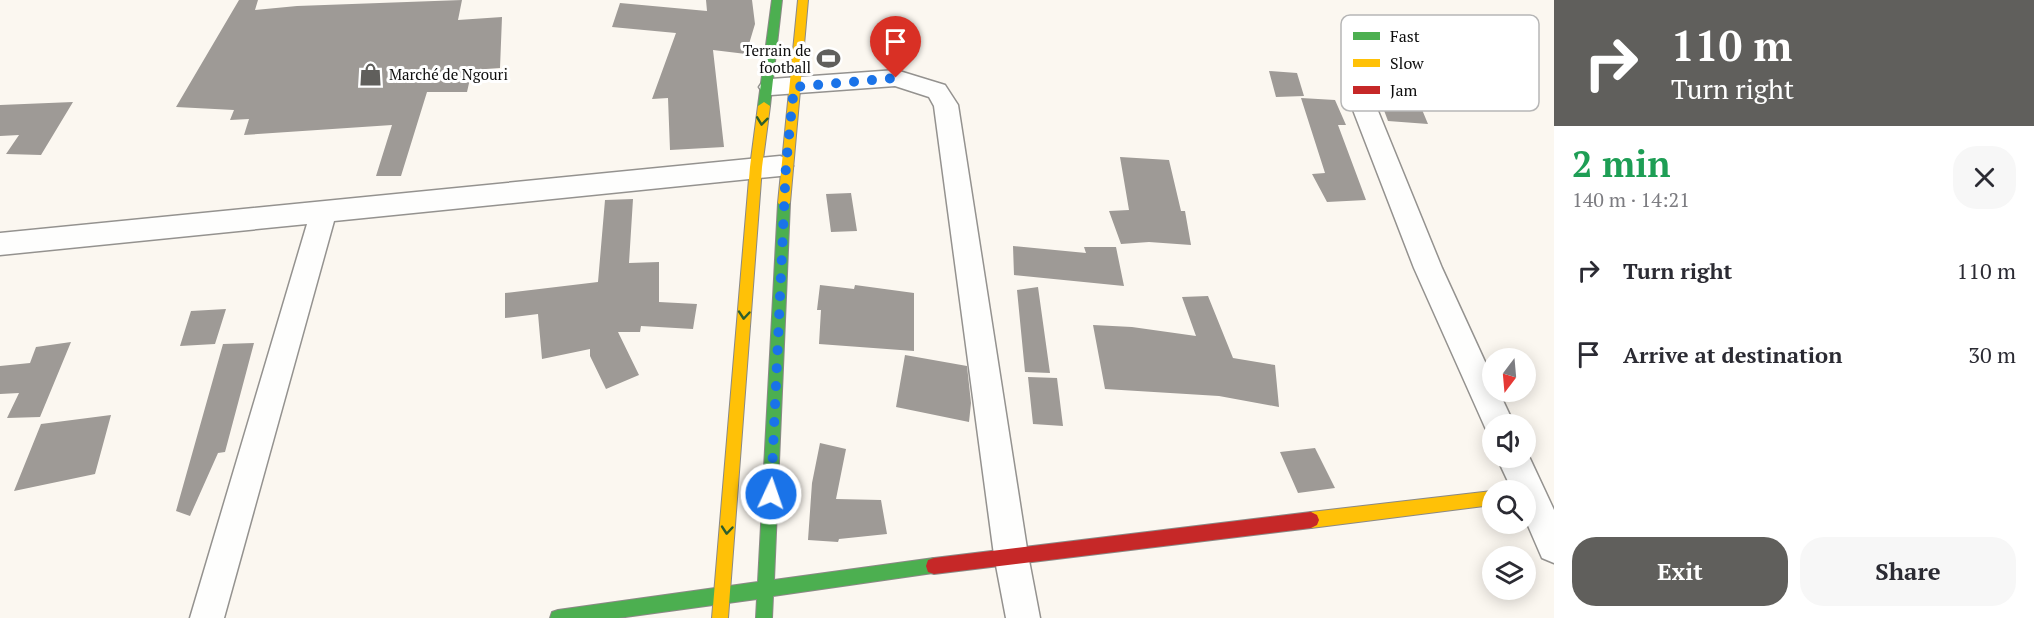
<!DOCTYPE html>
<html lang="en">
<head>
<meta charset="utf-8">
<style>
  :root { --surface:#fff; --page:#f7f7f7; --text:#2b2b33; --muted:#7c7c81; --accent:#605f5c }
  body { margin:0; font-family:"PT Serif",serif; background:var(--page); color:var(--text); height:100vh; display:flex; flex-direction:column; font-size:22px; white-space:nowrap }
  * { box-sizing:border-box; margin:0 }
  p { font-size:20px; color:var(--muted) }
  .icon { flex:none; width:33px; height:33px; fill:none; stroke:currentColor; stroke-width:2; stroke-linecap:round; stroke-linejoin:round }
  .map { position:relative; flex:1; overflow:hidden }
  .side { display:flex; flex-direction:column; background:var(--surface); width:480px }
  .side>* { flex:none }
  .hud { background:#605f5c; color:#fff; overflow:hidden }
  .needle { width:39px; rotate:196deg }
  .buttons { position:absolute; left:1482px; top:348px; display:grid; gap:12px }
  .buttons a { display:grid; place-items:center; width:54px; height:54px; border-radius:50%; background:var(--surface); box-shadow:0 3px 15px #0003; font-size:30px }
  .pin { position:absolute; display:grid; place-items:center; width:51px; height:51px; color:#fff; margin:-62px -26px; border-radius:50% 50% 50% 0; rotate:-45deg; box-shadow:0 0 6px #0007 }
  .pin .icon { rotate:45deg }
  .me { position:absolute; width:66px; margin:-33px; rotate:3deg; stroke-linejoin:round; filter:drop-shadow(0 0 4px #0008) }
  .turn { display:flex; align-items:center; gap:21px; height:126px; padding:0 18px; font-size:27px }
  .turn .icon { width:78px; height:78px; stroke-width:2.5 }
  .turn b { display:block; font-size:42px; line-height:51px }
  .round { display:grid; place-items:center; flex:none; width:63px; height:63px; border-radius:24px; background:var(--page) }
  .headline { display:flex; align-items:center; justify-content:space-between; height:102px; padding:0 18px }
  h1 { font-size:36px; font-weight:700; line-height:45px; color:#1e9e55 }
  .button { display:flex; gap:12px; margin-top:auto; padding:12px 18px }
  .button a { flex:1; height:69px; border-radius:24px; background:var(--accent); color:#fff; font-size:24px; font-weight:700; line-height:69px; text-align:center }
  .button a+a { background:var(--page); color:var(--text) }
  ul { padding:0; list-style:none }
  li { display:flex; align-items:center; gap:18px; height:84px; padding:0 18px }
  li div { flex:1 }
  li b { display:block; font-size:22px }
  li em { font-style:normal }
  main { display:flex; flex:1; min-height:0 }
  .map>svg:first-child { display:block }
  .building { fill:#9e9a96 }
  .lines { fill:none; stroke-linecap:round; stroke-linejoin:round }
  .street-casing { stroke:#94928f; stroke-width:3 }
  .fast-casing { stroke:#8b8986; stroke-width:2 }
  .slow-casing { stroke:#8b8986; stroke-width:2 }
  .jam-casing { stroke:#8b8986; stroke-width:2 }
  .street { fill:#fefefd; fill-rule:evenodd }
  .fast { fill:#4caf50; fill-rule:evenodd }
  .slow { fill:#ffc107; fill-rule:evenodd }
  .jam { fill:#c62828; fill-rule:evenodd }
  .oneway { stroke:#2c5e2e }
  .route { stroke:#1a73e8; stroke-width:10; stroke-dasharray:0 18 }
  .labels { text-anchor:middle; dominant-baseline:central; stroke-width:6; stroke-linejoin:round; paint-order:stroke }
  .poi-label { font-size:15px; fill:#0d0d0d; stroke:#fff; text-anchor:end }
  .key { fill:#fff; stroke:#b6b6b6; stroke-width:1.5 }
  .key-label { font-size:16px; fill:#0d0d0d }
</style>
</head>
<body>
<main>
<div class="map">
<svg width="1554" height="618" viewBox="0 0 1554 618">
  <rect width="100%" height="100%" fill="#fbf7f0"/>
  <!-- building -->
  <path class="building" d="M239,0H258L255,10L297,6L462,0L458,20L502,17L500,68L472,70L467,92H427L401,176H376L392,125L244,135L249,119L230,120L234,110L176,107Z
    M706,0H752L755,24L746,54L713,50L724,147L670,150L668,98L652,99L676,33L612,27L620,3L707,11Z
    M1269,71L1297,73L1304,96L1276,97Z
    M1379,97L1418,100L1428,124L1388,121Z
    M1301,98L1335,100L1346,125H1338L1366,200L1327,202L1312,174L1325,173Z
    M73,102L41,155L6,154L19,135L0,136V105Z
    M1120,157L1169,160L1181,211H1185L1191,245L1149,242L1121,244L1109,211L1129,210Z
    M851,193L857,231L831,232L826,194Z
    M633,199L629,263L659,262V302L697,304L693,329L641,326L640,332H618L639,375L606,389L590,356V349L542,359L538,314L505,318V293L598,282L605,200Z
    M1013,246L1086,253L1084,247H1116L1124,286L1014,275Z
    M820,285L854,289L855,285L914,293V351L819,344L821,310H817Z
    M1038,287L1050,373L1025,372L1017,290Z
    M1208,296L1233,358L1275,365L1279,407L1219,396L1105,389L1093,325L1132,327L1196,336L1182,297Z
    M226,309L215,344L180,346L191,311Z
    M71,342L40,417L7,418L19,393L0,394V366L30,363L36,347Z
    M254,343L225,452L218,453L190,516L176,511L223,344Z
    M905,355L967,366L971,403L969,422L896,407Z
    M1028,377L1057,378L1063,426L1033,424Z
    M111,415L95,474L14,491L41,424Z
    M820,443L846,449L836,499L881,500L887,534L839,539L838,542L808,540L812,483Z
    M1315,448L1335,488L1298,493L1280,452Z"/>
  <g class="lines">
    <defs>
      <path id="street" d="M896,70L945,85L958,105L1028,555L1040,618H1006L994,555L934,106L929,97L895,86L771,95L763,93L759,87L763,81L771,79Z
        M1355,76L1363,78L1367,84L1442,268L1492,377V392H1499L1514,424H1492V436L1488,434L1414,268L1343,84L1347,78Z
        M780,156L789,159L793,166L789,173L780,176L334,221L224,618H190L307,224L0,255V233Z
        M1526,450L1554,510V563L1542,558L1526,521V490H1512L1497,458H1526Z"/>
      <path id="fast" d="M772,0H782L770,106L764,110L758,106Z
        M784,198L790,203L774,580L934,558L940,560L942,566L940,572L773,596L772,618H756L757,599L618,618H550L552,612L558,610L758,582L778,203Z"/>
      <path id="slow" d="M798,0H808L790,203L784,208L778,203Z
        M764,102L770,106L762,167L728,618H712L750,167L758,106Z
        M1492,491V505L1311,528L1305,525L1303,520L1305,515L1311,512Z"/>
      <path id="jam" d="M1311,512L1317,515L1319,520L1317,525L1311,528L934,574L928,572L926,566L928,560L934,558Z"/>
    </defs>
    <!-- street casing -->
    <use href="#street" class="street-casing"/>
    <!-- fast casing -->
    <use href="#fast" class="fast-casing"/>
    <!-- slow casing -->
    <use href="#slow" class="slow-casing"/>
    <!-- jam casing -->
    <use href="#jam" class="jam-casing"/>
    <!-- street -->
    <use href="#street" class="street"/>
    <!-- fast -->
    <use href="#fast" class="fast"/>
    <!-- slow -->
    <use href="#slow" class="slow"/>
    <!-- jam -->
    <use href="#jam" class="jam"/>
  </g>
  <!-- one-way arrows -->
  <defs><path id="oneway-chevron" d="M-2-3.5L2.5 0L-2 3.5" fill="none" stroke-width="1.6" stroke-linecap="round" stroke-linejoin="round" transform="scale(1.5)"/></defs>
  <g class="oneway">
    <use href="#oneway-chevron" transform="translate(762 121) rotate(97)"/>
    <use href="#oneway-chevron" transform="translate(744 315) rotate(95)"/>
    <use href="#oneway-chevron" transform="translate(727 530) rotate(95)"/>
  </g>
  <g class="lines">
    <!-- route -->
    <path class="route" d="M771,494L786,165L794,87L896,78"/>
  </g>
  <!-- icons -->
  <defs>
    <symbol id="stadium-bare" viewBox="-9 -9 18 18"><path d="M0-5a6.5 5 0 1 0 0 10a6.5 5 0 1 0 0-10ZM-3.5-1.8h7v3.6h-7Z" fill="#605f5c" stroke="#fff" stroke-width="2.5" paint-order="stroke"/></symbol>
    <symbol id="shop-bare" viewBox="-9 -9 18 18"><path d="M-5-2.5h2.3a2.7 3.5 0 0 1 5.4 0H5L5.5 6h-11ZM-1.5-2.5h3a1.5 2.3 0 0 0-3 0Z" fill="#605f5c" stroke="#fff" stroke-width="2.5" paint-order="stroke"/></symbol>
  </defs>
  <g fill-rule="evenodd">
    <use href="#stadium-bare" x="812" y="42" width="33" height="33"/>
    <use href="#shop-bare" x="354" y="58" width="33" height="33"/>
  </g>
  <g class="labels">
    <!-- poi labels -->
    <g class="poi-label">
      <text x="811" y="50">Terrain de<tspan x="811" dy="17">football</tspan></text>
      <text x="389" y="74" text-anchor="start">Marché de Ngouri</text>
    </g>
  </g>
  <!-- legend -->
  <rect x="1341" y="15" width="198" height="96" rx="9" class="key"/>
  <rect x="1353" y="32" width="27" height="8" fill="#4caf50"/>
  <rect x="1353" y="59" width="27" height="8" fill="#ffc107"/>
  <rect x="1353" y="86" width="27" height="8" fill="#c62828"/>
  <g class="key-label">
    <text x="1390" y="42">Fast</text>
    <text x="1390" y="69">Slow</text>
    <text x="1390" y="96">Jam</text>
  </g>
</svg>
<div class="buttons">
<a><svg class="needle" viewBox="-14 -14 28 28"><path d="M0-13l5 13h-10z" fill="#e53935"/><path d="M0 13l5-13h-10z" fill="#7c7c81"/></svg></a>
<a><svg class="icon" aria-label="sound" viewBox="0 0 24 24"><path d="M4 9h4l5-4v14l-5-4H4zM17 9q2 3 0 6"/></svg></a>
<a><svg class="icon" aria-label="search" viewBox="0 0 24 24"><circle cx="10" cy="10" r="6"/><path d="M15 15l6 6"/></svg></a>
<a><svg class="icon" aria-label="layers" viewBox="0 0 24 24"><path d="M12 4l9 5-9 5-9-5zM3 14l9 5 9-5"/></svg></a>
</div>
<div class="pin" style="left:896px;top:78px;background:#d93025"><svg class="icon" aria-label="arrive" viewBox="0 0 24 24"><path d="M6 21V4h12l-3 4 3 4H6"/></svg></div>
<svg class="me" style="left:771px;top:494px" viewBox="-20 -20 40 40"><circle r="17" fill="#1a73e8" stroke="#fff" stroke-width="3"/><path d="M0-11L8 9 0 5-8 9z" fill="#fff"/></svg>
</div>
<section class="side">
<div class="hud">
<div class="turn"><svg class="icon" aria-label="right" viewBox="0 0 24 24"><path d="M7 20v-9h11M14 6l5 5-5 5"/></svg><div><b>110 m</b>Turn right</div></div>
</div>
<div class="headline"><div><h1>2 min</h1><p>140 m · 14:21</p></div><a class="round"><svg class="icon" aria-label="close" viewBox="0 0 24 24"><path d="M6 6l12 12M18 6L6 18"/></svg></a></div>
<ul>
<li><svg class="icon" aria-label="right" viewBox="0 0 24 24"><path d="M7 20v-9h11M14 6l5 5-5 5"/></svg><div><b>Turn right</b></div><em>110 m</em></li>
<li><svg class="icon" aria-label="arrive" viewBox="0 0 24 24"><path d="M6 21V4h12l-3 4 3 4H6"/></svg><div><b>Arrive at destination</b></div><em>30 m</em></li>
</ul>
<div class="button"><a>Exit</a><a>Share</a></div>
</section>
</main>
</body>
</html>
